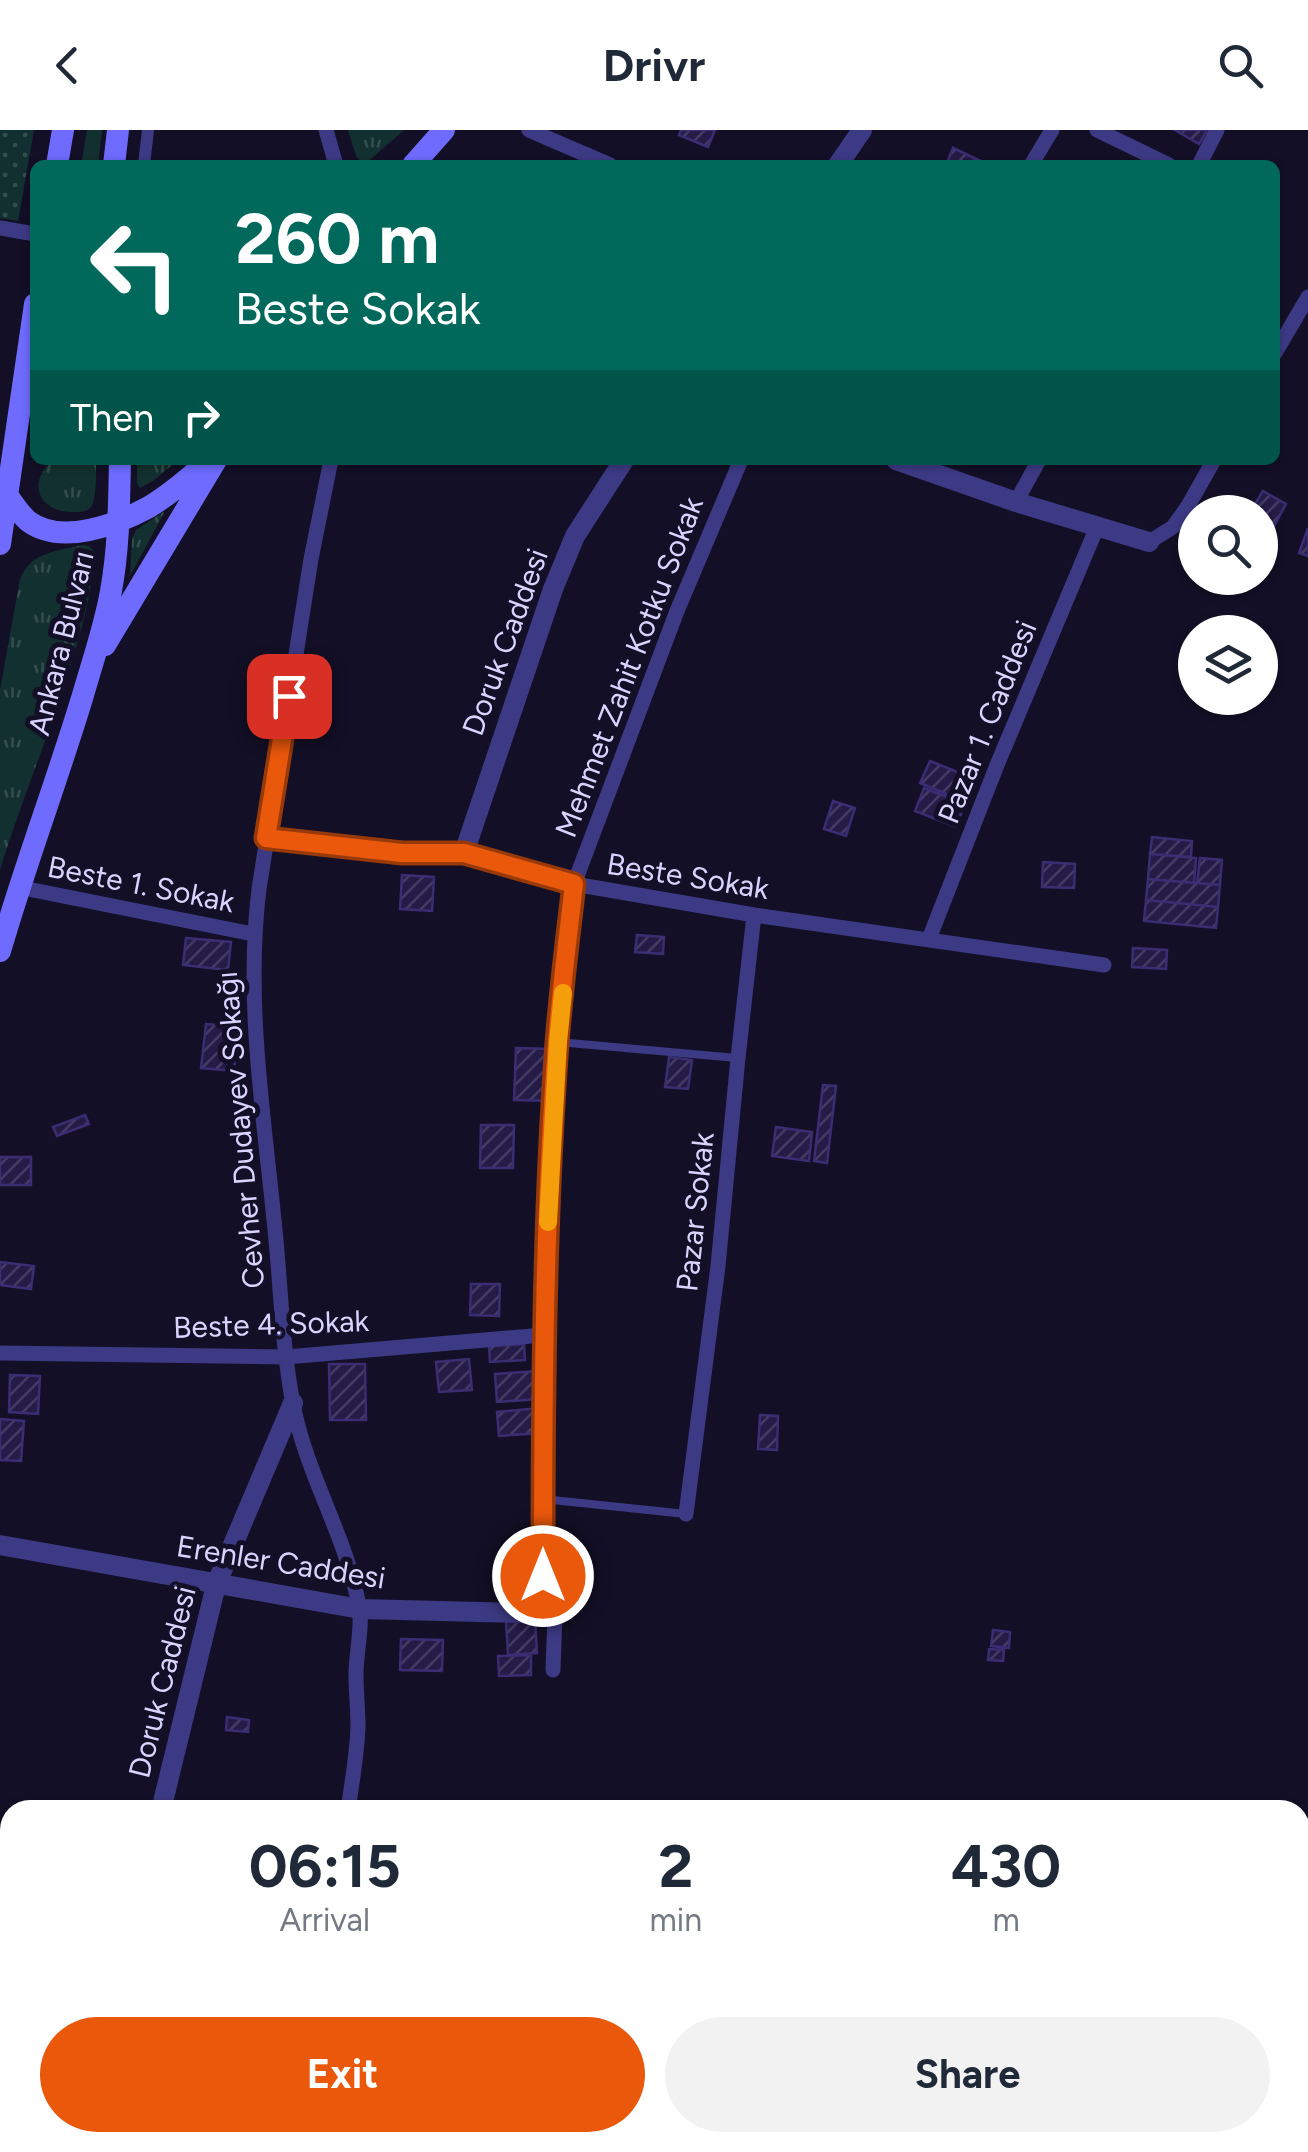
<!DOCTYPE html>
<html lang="en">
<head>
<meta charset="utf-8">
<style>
  :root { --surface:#fff; --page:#f2f2f3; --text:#1f2937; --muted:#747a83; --accent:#ea580c }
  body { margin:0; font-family:Figtree,sans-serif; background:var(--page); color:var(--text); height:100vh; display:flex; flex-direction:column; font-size:38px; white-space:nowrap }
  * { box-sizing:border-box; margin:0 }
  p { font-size:32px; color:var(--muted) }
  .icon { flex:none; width:55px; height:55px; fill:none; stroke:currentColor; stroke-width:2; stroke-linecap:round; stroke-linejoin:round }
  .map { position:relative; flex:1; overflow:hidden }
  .sheet { position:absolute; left:0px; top:1670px; width:1310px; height:352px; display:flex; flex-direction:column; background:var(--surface); border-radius:30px 30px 0 0; box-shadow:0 2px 8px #0004 }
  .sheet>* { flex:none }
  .guide { position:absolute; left:30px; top:30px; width:1250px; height:305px; border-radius:15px; box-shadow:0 2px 8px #0004; background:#00695c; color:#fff; overflow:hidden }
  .buttons { position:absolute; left:1178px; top:365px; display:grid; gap:20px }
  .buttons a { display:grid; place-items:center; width:100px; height:100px; border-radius:50%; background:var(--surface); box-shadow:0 2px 8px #0004; font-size:50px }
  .pin { position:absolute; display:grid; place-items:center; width:85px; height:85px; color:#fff; margin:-42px; border-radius:20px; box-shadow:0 5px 15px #0006 }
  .me { position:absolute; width:110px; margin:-55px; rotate:0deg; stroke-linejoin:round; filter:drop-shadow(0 0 8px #0008) }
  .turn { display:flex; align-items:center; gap:35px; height:210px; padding:0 40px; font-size:45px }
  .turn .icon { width:130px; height:130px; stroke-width:2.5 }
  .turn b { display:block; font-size:70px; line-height:85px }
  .then { display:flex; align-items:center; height:95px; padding:0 40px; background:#0003; gap:20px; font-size:38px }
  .eta { display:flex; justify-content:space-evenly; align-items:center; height:170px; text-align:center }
  .eta b { font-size:60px; font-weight:700; line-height:70px }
  .action { display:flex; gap:20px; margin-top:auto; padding:20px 40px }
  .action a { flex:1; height:115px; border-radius:60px; background:var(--accent); color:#fff; font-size:40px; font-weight:700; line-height:115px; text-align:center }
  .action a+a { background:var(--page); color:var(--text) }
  header { display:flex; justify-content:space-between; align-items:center; height:130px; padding:0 40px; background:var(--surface); font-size:45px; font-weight:700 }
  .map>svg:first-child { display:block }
  .grass { fill:url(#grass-tufts) }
  .garden { fill:url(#garden-dots) }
  .building { fill:url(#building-hatch); stroke:#3b2d73; stroke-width:2.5 }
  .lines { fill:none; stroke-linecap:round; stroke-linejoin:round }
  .service { stroke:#3d3a85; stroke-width:8 }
  .pedestrian { stroke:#3d3a85; stroke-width:12 }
  .minor { stroke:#3d3a85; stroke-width:15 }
  .tertiary { stroke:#3d3a85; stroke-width:20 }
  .secondary { stroke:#6f6bff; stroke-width:22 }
  .route-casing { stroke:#983908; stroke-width:25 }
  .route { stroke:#ea580c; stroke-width:18 }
  .slow { stroke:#f59e0b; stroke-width:18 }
  .labels { text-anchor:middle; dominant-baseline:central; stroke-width:10; stroke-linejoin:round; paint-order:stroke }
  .street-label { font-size:30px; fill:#d9d4ff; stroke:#130f26 }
</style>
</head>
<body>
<header><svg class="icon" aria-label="back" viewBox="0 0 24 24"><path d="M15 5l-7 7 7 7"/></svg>Drivr<svg class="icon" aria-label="search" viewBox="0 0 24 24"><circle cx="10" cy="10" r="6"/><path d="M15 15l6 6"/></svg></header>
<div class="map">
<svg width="1308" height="2022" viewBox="0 0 1308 2022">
  <defs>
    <pattern id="grass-tufts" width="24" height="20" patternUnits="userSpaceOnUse" patternTransform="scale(2.5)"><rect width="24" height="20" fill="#12302f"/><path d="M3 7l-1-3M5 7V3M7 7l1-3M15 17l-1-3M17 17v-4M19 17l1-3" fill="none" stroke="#344d4e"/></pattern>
    <pattern id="garden-dots" width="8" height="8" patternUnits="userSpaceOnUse" patternTransform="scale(2.5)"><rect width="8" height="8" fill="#12302f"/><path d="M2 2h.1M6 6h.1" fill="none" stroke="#344d4e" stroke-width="1.8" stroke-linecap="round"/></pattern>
    <pattern id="building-hatch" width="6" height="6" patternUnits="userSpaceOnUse" patternTransform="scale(2.5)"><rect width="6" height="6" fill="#241b47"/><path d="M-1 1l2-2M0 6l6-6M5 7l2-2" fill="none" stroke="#433b63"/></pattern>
  </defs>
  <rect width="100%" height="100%" fill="#130f26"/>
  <!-- grass -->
  <path class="grass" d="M87,0H102L98,35H81Z
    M348,0H404L364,35L356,26Z
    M53,330H96C96,340 97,372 90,378C86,382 80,382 74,382C39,383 26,353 53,330Z
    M137,330H178L153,351L140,358L137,353Z
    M165,381L130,446L132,410L136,400Z
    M82,415L89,416L94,421C93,457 84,492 73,527C52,599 22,668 0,740V560L20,449C32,421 56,422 82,415Z"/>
  <!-- garden -->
  <path class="garden" d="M0,0H34L18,91L0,88Z"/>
  <!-- building -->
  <path class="building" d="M681,0H715L708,17L679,5Z
    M1175,0H1207L1199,14Z
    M953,18L983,32L981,35H946Z
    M1263,361L1286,374L1272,400L1260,393V382H1250Z
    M1308,398V426L1299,423Z
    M930,631L970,647L961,670L920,653Z
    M924,658L965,674L956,697L915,681Z
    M833,671L855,678L846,706L824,699Z
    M1152,707L1192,711L1191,727L1150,724Z
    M1150,724L1196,728L1194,753L1148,749Z
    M1200,728L1222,730L1220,755L1197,753Z
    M1043,732L1075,734L1074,758L1042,757Z
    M402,745L434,747L432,781L400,779Z
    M1148,749L1220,755L1218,777L1146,770Z
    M1146,770L1218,777L1216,798L1144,791Z
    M637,805L664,807L663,824L635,822Z
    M186,808L231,812L228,840L183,835Z
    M1133,818L1167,820L1166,839L1132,837Z
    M206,894L238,897L234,941L201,938Z
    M516,918L553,919L551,971L514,970Z
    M669,927L692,930L688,959L665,957Z
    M823,955L836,956L827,1033L814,1031Z
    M85,985L89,994L57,1006L53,997Z
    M481,995H514L513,1038H480Z
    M776,997L812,1002L809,1031L772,1026Z
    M0,1027H31V1055H0Z
    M0,1132L34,1136L31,1159L0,1155Z
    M471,1154H500L499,1186L470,1185Z
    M524,1214L525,1230L490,1232L489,1216Z
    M469,1229L472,1260L439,1262L436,1232Z
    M329,1234H365L366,1290H330Z
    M538,1241L540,1269L497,1272L495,1244Z
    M10,1245L40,1246L38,1284L9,1282Z
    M539,1278L541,1303L499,1306L497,1282Z
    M760,1285L778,1286L777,1320L758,1319Z
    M0,1289L24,1291L21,1331L0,1330Z
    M535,1489L537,1523L508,1525L506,1491Z
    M993,1500L1010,1502L1009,1518L991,1516Z
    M401,1509L443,1510L442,1541L400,1540Z
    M989,1519L1004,1520L1003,1531L988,1530Z
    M531,1525V1545L499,1546L498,1526Z
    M227,1587L249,1590L248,1602L226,1600Z
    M0,1878L10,1883V1911L0,1906Z
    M319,2012H336V2019H318Z"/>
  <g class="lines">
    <!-- service -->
    <path class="service" d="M558,912L737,928
      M543,1369L686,1384"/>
    <!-- pedestrian -->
    <path class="pedestrian" d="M144,35L148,0"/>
    <!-- minor -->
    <path class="minor" d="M326,0L336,35
      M529,0L610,35
      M1097,0L1169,35
      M1031,35L1052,0
      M1199,35L1217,0
      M0,98L35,104
      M1275,223L1308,167
      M331,330L311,429L259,759C245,872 264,986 275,1100C281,1158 282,1216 293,1274C306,1344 346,1405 359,1476C363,1497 356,1522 356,1544C356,1562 358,1579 358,1597C357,1625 352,1652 348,1680
      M1016,372L1039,330
      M1149,412L1173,397L1188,376L1214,330
      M266,708L402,723H464L574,754L754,785L1104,835
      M18,757L253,804
      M929,809L997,635L1097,397
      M0,1223L286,1227L544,1205
      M686,1384L718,1136L738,928L754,785
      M543,1484L544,1205L550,1043L558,912L574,754L677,481L741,330
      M553,1540L555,1484
      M0,1762L10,1764
      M719,2012L746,2022
      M285,2022L286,2012"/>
    <!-- tertiary -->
    <path class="tertiary" d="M838,35L862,0
      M896,330L1016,372L1149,412
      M464,723L553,459L575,406L624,330
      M0,1415L360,1479L555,1484
      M161,1680L216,1455L293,1273
      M119,2022L120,2012"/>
    <!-- secondary -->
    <path class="secondary" d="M57,35L63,0
      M114,35L118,0
      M413,35L444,0
      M8,366C14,375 20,384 28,391C61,416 116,395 149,377C169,365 188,349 206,333
      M0,414L35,174
      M105,515L216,330
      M0,821C25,735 57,651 83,565C93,530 105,496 111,461C119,417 119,374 120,330"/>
  </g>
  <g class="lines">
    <defs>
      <path id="route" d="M289,566L266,708L402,723H464L574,754C568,807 561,860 557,913C544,1090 543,1268 543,1446"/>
    </defs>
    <!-- route casing -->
    <use href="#route" class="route-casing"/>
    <!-- route -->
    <use href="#route" class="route"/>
    <!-- slow -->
    <path class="slow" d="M548,1092L558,912L563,863"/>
  </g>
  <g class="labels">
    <!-- street labels -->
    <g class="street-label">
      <text transform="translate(505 512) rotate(-70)">Doruk Caddesi</text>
      <text transform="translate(61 513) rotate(-76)">Ankara Bulvarı</text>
      <text transform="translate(629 537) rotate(-69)">Mehmet Zahit Kotku Sokak</text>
      <text transform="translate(987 592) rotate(-68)">Pazar 1. Caddesi</text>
      <text transform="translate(688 746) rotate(9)">Beste Sokak</text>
      <text transform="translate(141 754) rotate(11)">Beste 1. Sokak</text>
      <text transform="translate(240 1000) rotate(-95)">Cevher Dudayev Sokağı</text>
      <text transform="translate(695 1082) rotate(-84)">Pazar Sokak</text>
      <text transform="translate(271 1194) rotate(-2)">Beste 4. Sokak</text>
      <text transform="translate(281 1432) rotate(9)">Erenler Caddesi</text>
      <text transform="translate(162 1552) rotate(-76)">Doruk Caddesi</text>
    </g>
  </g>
</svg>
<div class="buttons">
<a><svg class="icon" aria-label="search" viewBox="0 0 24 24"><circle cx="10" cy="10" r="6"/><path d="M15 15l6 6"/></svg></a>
<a><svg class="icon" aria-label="layers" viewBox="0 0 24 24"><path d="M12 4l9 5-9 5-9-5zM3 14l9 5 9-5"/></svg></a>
</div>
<div class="pin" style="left:289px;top:566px;background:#d93025"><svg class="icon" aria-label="arrive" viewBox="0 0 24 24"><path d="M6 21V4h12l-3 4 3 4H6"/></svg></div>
<svg class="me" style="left:543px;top:1446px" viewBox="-20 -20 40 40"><circle r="17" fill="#ea580c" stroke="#fff" stroke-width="3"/><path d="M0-11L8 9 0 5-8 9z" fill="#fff"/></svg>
<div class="guide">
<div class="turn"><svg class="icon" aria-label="left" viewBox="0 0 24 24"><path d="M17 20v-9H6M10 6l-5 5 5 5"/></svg><div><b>260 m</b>Beste Sokak</div></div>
<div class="then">Then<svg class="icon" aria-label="right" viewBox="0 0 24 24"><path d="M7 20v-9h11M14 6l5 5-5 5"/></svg></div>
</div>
<section class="sheet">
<div class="eta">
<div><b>06:15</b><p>Arrival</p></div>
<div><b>2</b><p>min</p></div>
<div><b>430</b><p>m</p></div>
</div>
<div class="action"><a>Exit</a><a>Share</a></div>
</section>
</div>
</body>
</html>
